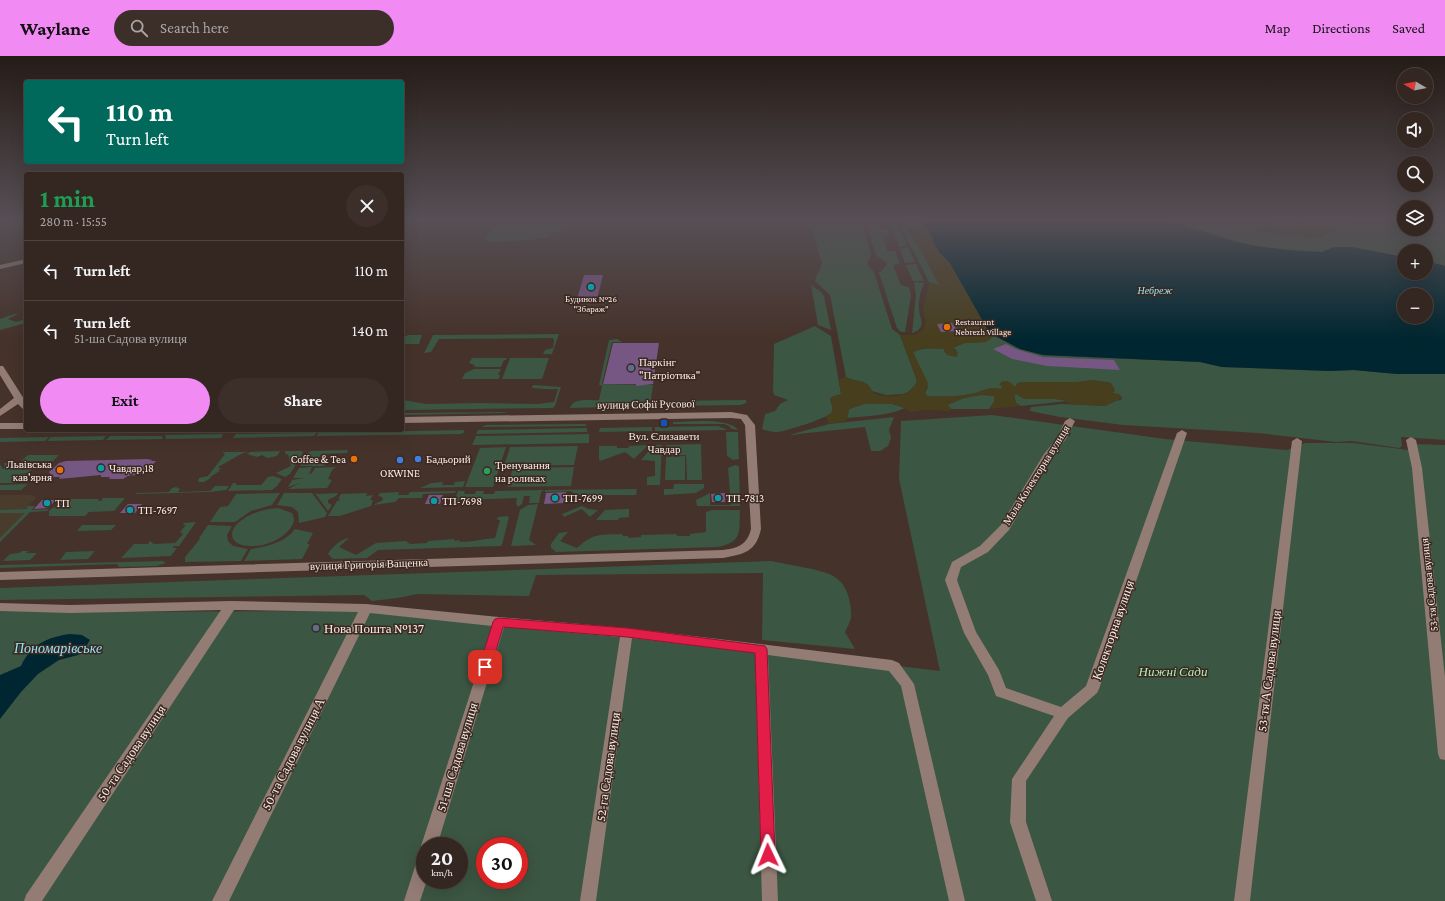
<!DOCTYPE html>
<html lang="en">
<head>
<meta charset="utf-8">
<style>
  :root { --surface:#342620; --page:#3c2e29; --text:#f1f3f6; --muted:#a9a5a5; --line:#4e433e; --accent:#f28af3 }
  body { margin:0; font-family:"Crimson Pro",serif; background:var(--page); color:var(--text); height:100vh; display:flex; flex-direction:column; font-size:15px; white-space:nowrap }
  * { box-sizing:border-box; margin:0 }
  p { font-size:13px; color:var(--muted) }
  .icon { flex:none; width:22px; height:22px; fill:none; stroke:currentColor; stroke-width:2; stroke-linecap:round; stroke-linejoin:round }
  .map { position:relative; flex:1; overflow:hidden }
  .sheet { position:absolute; left:24px; top:116px; width:380px; height:260px; display:flex; flex-direction:column; background:var(--surface); border-radius:4px; box-shadow:0 4px 16px #0002,0 0 0 1px var(--line) }
  .sheet>* { flex:none }
  .hud { position:absolute; left:24px; top:24px; width:380px; height:84px; border-radius:4px; box-shadow:0 4px 16px #0002,0 0 0 1px var(--line); background:#00695c; color:#fff; overflow:hidden }
  .needle { width:26px; rotate:280deg }
  .buttons { position:absolute; left:1397px; top:12px; display:grid; gap:8px }
  .buttons a { display:grid; place-items:center; width:36px; height:36px; border-radius:50%; background:var(--surface); box-shadow:0 4px 16px #0002,0 0 0 1px var(--line); font-size:20px }
  .speed { position:absolute; left:416px; top:781px; display:flex; gap:8px; font-size:20px; font-weight:700; text-align:center }
  .speed>* { display:grid; place-content:center; width:52px; height:52px; border-radius:50%; background:var(--surface); box-shadow:0 4px 16px #0002,0 0 0 1px var(--line); line-height:1 }
  .speed small { font-size:10px; font-weight:400 }
  .speed .limit { border:6px solid #d22; background:#fff; color:#111 }
  .pin { position:absolute; display:grid; place-items:center; width:34px; height:34px; color:#fff; margin:-17px; border-radius:8px; box-shadow:0 2px 6px #0006 }
  .me { position:absolute; width:44px; margin:-22px; rotate:358deg; stroke-linejoin:round; filter:drop-shadow(0 0 3px #0008) }
  .turn { display:flex; align-items:center; gap:14px; height:84px; padding:0 16px; font-size:18px }
  .turn .icon { width:52px; height:52px; stroke-width:2.5 }
  .turn b { display:block; font-size:28px; line-height:34px }
  .round { display:grid; place-items:center; flex:none; width:42px; height:42px; border-radius:21px; background:var(--page) }
  .summary { display:flex; align-items:center; justify-content:space-between; height:68px; padding:0 16px }
  h1 { font-size:24px; font-weight:700; line-height:30px; color:#1e9e55 }
  .cta { display:flex; gap:8px; margin-top:auto; padding:8px 16px }
  .cta a { flex:1; height:46px; border-radius:24px; background:var(--accent); color:#111; font-size:16px; font-weight:700; line-height:46px; text-align:center }
  .cta a+a { background:var(--page); color:var(--text) }
  ul { padding:0; list-style:none }
  li { display:flex; align-items:center; gap:12px; height:60px; padding:0 16px; border-top:1px solid var(--line) }
  li div { flex:1 }
  li b { display:block; font-size:15px }
  li em { font-style:normal }
  header { display:flex; align-items:center; gap:24px; box-sizing:border-box; height:56px; padding:0 20px; background:var(--accent); color:#111 }
  header strong { font-size:19px }
  nav { display:flex; gap:22px; margin-inline-start:auto; font-size:14px }
  .search { width:280px; height:36px; background:var(--page); display:flex; align-items:center; gap:10px; box-sizing:border-box; padding:0 14px; border-radius:22px; color:var(--muted); font-size:15px }
  .map>svg:first-child { display:block }
  .education { fill:#493c2d }
  .green { fill:#3b5642; fill-rule:evenodd }
  .sand { fill:#473e1e }
  .water { fill:#002731; fill-rule:evenodd }
  .building { fill:#765682 }
  .lines { fill:none; stroke-linecap:round; stroke-linejoin:round }
  .minor { fill:#937c73; fill-rule:evenodd }
  .route { fill:#e11d48; stroke:#92132f }
  .culture-dot { fill:#0f9aa8; stroke:#3b2820; stroke-width:1.5 }
  .food-dot { fill:#e8710a; stroke:#3b2820; stroke-width:1.5 }
  .service-dot { fill:#5c6f8a; stroke:#3b2820; stroke-width:1.5 }
  .transit-dot { fill:#1a4fb4; stroke:#3b2820; stroke-width:1.5 }
  .shop-dot { fill:#3f7fe0; stroke:#3b2820; stroke-width:1.5 }
  .leisure-dot { fill:#2e9e5b; stroke:#3b2820; stroke-width:1.5 }
  .labels { text-anchor:middle; dominant-baseline:central; stroke-width:3; stroke-linejoin:round; paint-order:stroke }
  .far-poi-label { font-size:9px; fill:#f9ece6; stroke:#3b2820 }
  .far-water-label { font-size:10px; font-style:italic; fill:#93e5fc; stroke:#3b2820 }
  .poi-label { font-size:11px; fill:#f9ece6; stroke:#3b2820; text-anchor:start }
  .street-label { font-size:11px; fill:#f9ece6; stroke:#3b2820 }
  .near-poi-label { font-size:13px; fill:#f9ece6; stroke:#3b2820; text-anchor:start }
  .near-street-label { font-size:13px; fill:#f9ece6; stroke:#3b2820 }
  .near-park-label { font-size:13px; font-style:italic; fill:#a8f3bb; stroke:#3b2820 }
  .near-water-label { font-size:14px; font-style:italic; fill:#93e5fc; stroke:#3b2820 }
</style>
</head>
<body>
<header>
<strong>Waylane</strong>
<div class="search"><svg class="icon" aria-label="search" viewBox="0 0 24 24"><circle cx="10" cy="10" r="6"/><path d="M15 15l6 6"/></svg>Search here</div>
<nav><a>Map</a><a>Directions</a><a>Saved</a></nav>
</header>
<div class="map">
<svg width="1445" height="845" viewBox="0 0 1445 845">
  <rect width="100%" height="100%" fill="#45322a"/>
  <!-- education -->
  <path class="education" d="M0,439H33L36,442L21,457H27L0,484Z"/>
  <!-- green -->
  <path class="green" d="M506,165H575L548,181L529,184L488,186L485,184L491,174Z
    M809,165H861L871,199L867,208L874,216L892,273L900,279L916,322V328L908,336L903,338L886,339L872,335L868,329L862,326L850,323L846,321L830,239L815,225C816,218 821,214 822,207Z
    M865,165H876L879,173H887L889,180L883,181L887,195H895L900,208L893,209L901,229L909,231L911,240L905,276H901L897,272L879,217L887,209L886,206L876,199Z
    M896,165L907,189L900,192L889,166Z
    M898,165H904L907,174L918,189L940,230L929,226Z
    M1169,165H1404V173H1426V167L1445,165V210L1426,205V195H1404V201L1351,191H1334L1322,196L1274,193L1237,186ZM1336,165L1356,166L1312,182L1265,176L1256,173Z
    M908,191L915,206L905,207L900,193Z
    M916,208L924,225H913L906,209Z
    M914,226L924,227C921,235 918,244 919,253C919,259 924,267 920,272C918,275 915,276 912,277L916,239Z
    M811,229L821,236L824,240L831,274L818,269Z
    M14,258H18L8,263L16,266L26,263V267L0,274V263Z
    M815,270L831,280L841,338L832,341L830,343C831,348 835,353 831,357C825,363 786,375 777,376C772,376 767,375 762,373L765,358L775,355L780,348L788,344L774,339L773,335L774,288Z
    M559,278L552,298H543L545,294L553,292L554,284L553,282L439,283L431,296L424,297L433,279Z
    M402,279L404,281L408,279H422L419,288H402Z
    M994,280L1020,293L1043,299L1200,306L1222,311L1329,315L1354,314L1397,318H1445V384L1401,381L1402,390L1399,392L1352,385L1336,386L1258,377L1123,369L1060,361L1030,355L1031,351L1062,348L1105,350L1115,345L1121,344L1122,341L1113,337L1111,327L1093,324L1078,326H1021L1015,331L1007,325L1001,333C986,330 983,336 971,338C956,341 942,341 927,340L925,337L928,331L913,296C924,291 932,292 944,293L945,297L957,294L953,292L964,287L985,286Z
    M617,283L622,286H612L602,328L653,329L650,350L570,352C574,341 590,345 599,344L602,330L599,329L609,284Z
    M472,302H507L506,304H504L501,311H475L474,309L469,307Z
    M510,302H549L542,323H502Z
    M474,313H501L498,319H500L499,323H462L465,317Z
    M533,329L561,331L555,350L553,352L402,354L403,344L426,348L480,347L537,348L554,346L558,333C549,333 540,333 532,332Z
    M1014,338L1044,343H1055L1068,345L1021,350L1016,347Z
    M981,339L994,340V346L989,353H951L947,349L964,342Z
    M746,344V347L741,349L668,350L663,348V345Z
    M864,348H892L905,352C887,360 867,360 847,362L849,353Z
    M506,356L505,357L402,359V357Z
    M992,359L1165,383L1287,394L1305,387H1353L1409,394L1414,388L1445,389V845H0V554L68,556L363,555L757,593L940,615L899,423L901,365ZM425,790H459V824H425ZM485,790H519V824H485Z
    M894,361L889,374L891,382L888,390L880,395H871L865,371L789,379L829,368Z
    M673,366C688,366 729,361 738,374L732,373L729,370L724,368H673Z
    M585,368L587,370L481,371L486,369Z
    M718,370L728,374L655,375V371Z
    M652,371V375L599,376L600,372Z
    M587,372V376L476,378L478,374Z
    M463,374L465,376L461,378L316,380L319,377Z
    M726,376H738L739,403L733,404L727,400Z
    M316,377L314,380L233,382L236,378Z
    M223,378L221,382L166,383L165,379Z
    M589,378V387L472,389L476,380Z
    M106,380L103,384L47,385L51,381Z
    M110,380H162L163,383L106,384Z
    M49,381L45,385L0,386V382Z
    M701,388L702,424H687L686,399H666V389Z
    M648,389L634,403L625,396L600,405L599,403V390H617V392H628L629,390Z
    M654,389H662L660,429H647V421L655,420V405L641,404Z
    M578,390L574,409L504,410L510,391Z
    M506,391L493,431H465L480,392Z
    M348,394L347,397L321,398L315,408H325L324,410H300L308,397L311,395Z
    M280,395L277,400L267,402L262,399L257,401L247,398L250,396Z
    M285,395H302L303,397L290,418L285,421L276,417L291,410L288,398L286,399Z
    M222,396H248L243,397L218,411L221,413L218,414L220,415L210,421L211,422L204,426H198L199,422L208,420L225,398Z
    M28,399H59L53,405H21Z
    M685,400V424H665L666,401Z
    M39,406L22,413V414L36,409L28,417L19,418H26L19,426L14,421L11,423L16,427H0V408L3,413L5,412L4,407H17L14,410H16L20,407Z
    M735,409L739,410L740,450H697L696,444L710,437V449H731L728,412Z
    M312,411L309,418L312,417L315,412L336,411L332,414L328,423L332,424L327,432L288,433L300,427L288,431L292,424L304,422H293L299,412Z
    M574,411L571,430L507,431L513,412Z
    M273,420L282,423L277,430L272,434L228,435L233,427H236V429H261L268,421Z
    M465,425L463,431L372,433L420,432L431,427L443,426L442,429H454L455,426Z
    M28,428L21,434H0V429Z
    M674,428H704V432L696,437L664,439V433H673Z
    M215,430H229L226,434L210,436L136,438L137,437L169,436L172,432L176,431L180,433L178,436L210,435Z
    M637,433L636,439H577L570,435L545,436V434Z
    M544,434L541,436L539,447H529L530,440H524L522,448L518,451L516,448L517,442L460,444L456,448L454,446L458,435H465L464,438H475L476,435H484L483,438H494L495,435Z
    M456,435L455,437L423,438L422,442H399L395,446L373,449L383,444L382,441L378,440L380,437L399,436L398,439H408L410,436Z
    M280,437L272,449L251,455L235,466H210L220,451L228,450L236,438Z
    M284,437H312L327,457L325,461L299,467L298,456L292,451L277,449Z
    M315,437L318,438L338,437L336,440L328,444V447L332,449L328,455Z
    M367,437L366,440L373,439L370,444H373L371,450L340,460H328L337,445L340,444V443H338L341,438Z
    M103,442H125L114,455L89,456L85,460H49V455C54,450 60,449 65,443H99L98,445H101Z
    M538,448L529,484L536,489L511,490L520,454L528,449Z
    M28,450H35L32,454L49,453L47,455L30,456L0,486V482L25,457H0V454L26,453Z
    M582,450L588,453L598,454L590,461L582,453L564,461L562,458Z
    M278,452L292,457C296,465 293,470 287,476C278,485 263,491 250,490C235,490 225,480 238,467C249,457 264,453 278,452Z
    M629,453V461L619,462L618,464H596L605,454Z
    M712,454H740C739,475 743,486 718,491L556,496L551,492V488L559,477L568,476L560,485L577,492C595,476 600,479 622,478L623,480H628L629,482L641,481V479L676,478L677,480H690V478L706,476V456Z
    M507,460L509,461L502,489L500,490L378,494L367,502L333,503L328,498C331,492 342,482 349,482L339,491L356,499L376,487L406,485L410,488L427,487L428,485L455,483L454,485L460,484L459,486C473,486 482,483 495,482L500,464H497L498,461Z
    M196,466L179,490H173V492H177L171,500L121,502L134,488H148L150,485L154,488L175,487L183,478L180,476L186,469H183L184,467Z
    M82,469H116L111,474L77,475Z
    M208,469L232,470L227,479L228,485L233,490L248,493L241,505L185,506V501L200,483L199,482Z
    M295,473L313,477L307,488H310L302,503L244,505L251,493C266,491 286,486 295,473Z
    M22,495H28L26,497H37L30,504L3,505L10,498L19,497Z
    M95,495L88,503L60,504L66,496Z
    M163,505L166,507L156,510L119,511L117,508L0,512V509Z
    M771,505C781,507 792,509 802,511C826,516 845,518 850,547C852,562 852,562 845,576L855,593L762,584L763,517L536,519L529,540L417,538L398,542L372,545L364,539L0,544V532Z"/>
  <!-- sand -->
  <path class="sand" d="M904,165H920L927,172L940,197L950,207L962,226L985,269L994,280L985,286L965,287L954,291L953,293L958,296L957,301L947,299L944,293L922,292L913,296L928,327L925,337L927,340C942,341 956,341 971,338C983,336 986,330 1001,333L1002,331L999,328L1003,325L1010,326L1015,331H1017L1016,328L1021,326H1078L1093,324L1111,327L1115,334L1113,337L1119,338L1122,342L1105,350L1070,348L1064,344L1055,343H1024L1016,338L1014,340C1015,345 1016,348 1021,350L989,353L994,346V340C984,336 956,343 947,350L952,355L924,354L911,356L901,350L892,348H864L849,353L847,365L829,368L826,361C839,352 828,351 832,341L841,338L839,323L846,321C853,325 861,324 867,328C870,330 871,334 873,336C880,342 899,341 907,337C911,335 913,331 916,328V322L900,279H915L923,274L926,267L923,253L929,226L939,229L918,189L907,174Z
    M1336,165H1357C1346,170 1328,171 1323,182L1265,176L1255,173L1275,167L1310,168Z"/>
  <!-- water -->
  <path class="water" d="M920,165H1169L1237,186L1255,190L1298,195L1322,196L1334,191H1351L1404,201V217H1426V205L1445,210V318H1397L1354,314L1329,315L1222,311L1200,306L1043,299L1020,293L989,276L950,207L940,197L933,185L932,180L927,172ZM1404,239H1426V261H1404Z
    M70,578L82,579L90,584L84,594L78,599L59,604L38,618L21,636L0,663V619L21,610C31,588 48,581 70,578Z"/>
  <!-- building -->
  <path class="building" d="M584,219H603L597,243H577Z
    M952,267L958,275L941,276L937,268Z
    M613,287H659L653,328L636,330V328H603Z
    M1006,288L1016,293L1043,301L1114,304L1120,314L1047,310L1012,303L993,293Z
    M147,403L152,404L151,405H156L144,418L128,420L123,423H109L110,421H101V419L59,423L60,421H52L49,416L59,407L66,405Z
    M566,436L564,447L544,448L546,437Z
    M725,437V446H712L711,438Z
    M429,439H443L440,448H425Z
    M42,444H56L48,452L34,453Z
    M128,448H142L135,457H120Z"/>
  <g class="lines">
    <!-- minor -->
    <path class="minor" d="M26,203V207L0,213V209Z
      M0,310H3L26,346V354L23,353L18,348L0,360V353L14,342L0,319Z
      M731,356L747,359L755,369L761,473C756,496 744,498 723,502L0,524V516L723,494C738,492 747,489 751,473L745,369L741,363L731,362L402,367V361Z
      M1070,362L1075,365L1066,383L1053,399L1009,474L988,496L961,511L957,524L976,576L999,614L1006,632L1061,651L1086,630L1177,377L1182,374L1187,377L1099,633L1097,637L1068,662L1026,725V766L1052,845H1036L1010,766L1012,723L1054,660L996,640L988,619L964,577L945,524L952,506L980,490L1001,469L1044,398L1057,382L1065,365Z
      M0,367H26V373H0Z
      M1411,381L1416,384L1422,412L1445,621V704L1440,703L1438,698L1412,412L1406,384Z
      M1297,382L1302,385L1250,845H1234L1292,385Z
      M231,545L366,548L499,561L627,572L892,604L899,607L914,628L965,845H949L901,630L889,615L768,599L778,845H762L755,597L632,582L596,845H580L620,581L504,571L437,790H425V824H427L420,845H404L419,798L425,796L421,790L492,570L370,557L229,845H212L358,556L234,554L42,845H24L26,839L221,554L70,557L0,555V547L70,549Z"/>
  </g>
  <!-- sky -->
  <linearGradient id="sky" x2="0" y2="1"><stop stop-color="#261c17"/><stop offset="0.58" stop-color="#564f55"/><stop offset="1" stop-color="#564f55" stop-opacity="0"/></linearGradient>
  <rect width="1445" height="283" fill="url(#sky)"/>
  <!-- route -->
  <path class="route" d="M499,562L627,572L765,590L767,593L775,799L773,804L768,806L763,804L761,799L755,597L627,581L503,571L491,611L489,614L485,616L481,614L479,611L493,566L495,563Z"/>
  <!-- markers -->
  <g class="culture-dot">
    <circle cx="591" cy="231" r="4"/>
    <circle cx="101" cy="412" r="4"/>
    <circle cx="555" cy="442" r="4"/>
    <circle cx="718" cy="442" r="4"/>
    <circle cx="434" cy="445" r="4"/>
    <circle cx="47" cy="447" r="4"/>
    <circle cx="130" cy="454" r="4"/>
  </g>
  <g class="food-dot">
    <circle cx="947" cy="271" r="4"/>
    <circle cx="354" cy="403" r="4"/>
    <circle cx="60" cy="414" r="4"/>
  </g>
  <g class="service-dot">
    <circle cx="631" cy="312" r="4"/>
    <circle cx="316" cy="572" r="4"/>
  </g>
  <rect class="transit-dot" x="660" y="363" width="8" height="8" rx="2"/>
  <g class="shop-dot">
    <circle cx="418" cy="403" r="4"/>
    <circle cx="400" cy="404" r="4"/>
  </g>
  <circle class="leisure-dot" cx="487" cy="415" r="4"/>
  <g class="labels">
    <!-- far-poi labels -->
    <g class="far-poi-label">
      <text x="591" y="243">Будинок №26<tspan x="591" dy="10">"Збараж"</tspan></text>
      <text x="955" y="266" text-anchor="start">Restaurant<tspan x="955" dy="10">Nebrezh Village</tspan></text>
    </g>
    <!-- far-water labels -->
    <g class="far-water-label">
      <text x="1155" y="234">Небреж</text>
    </g>
    <!-- poi labels -->
    <g class="poi-label">
      <text x="639" y="306">Паркінг<tspan x="639" dy="13">"Патріотика"</tspan></text>
      <text x="664" y="380" text-anchor="middle">Вул. Єлизавети<tspan x="664" dy="13">Чавдар</tspan></text>
      <text x="346" y="403" text-anchor="end">Coffee &amp; Tea</text>
      <text x="426" y="403">Бадьорий</text>
      <text x="52" y="408" text-anchor="end">Львівська<tspan x="52" dy="13">кав'ярня</tspan></text>
      <text x="495" y="409">Тренування<tspan x="495" dy="13">на роликах</tspan></text>
      <text x="109" y="412">Чавдар,18</text>
      <text x="400" y="417" text-anchor="middle">OKWINE</text>
      <text x="563" y="442">ТП-7699</text>
      <text x="726" y="442">ТП-7813</text>
      <text x="442" y="445">ТП-7698</text>
      <text x="55" y="447">ТП</text>
      <text x="138" y="454">ТП-7697</text>
    </g>
    <!-- street labels -->
    <g class="street-label">
      <text transform="translate(646 348) rotate(-1)">вулиця Софії Русової</text>
      <text transform="translate(1036 419) rotate(-58)">Мала Колекторна вулиця</text>
      <text transform="translate(369 508) rotate(-2)">вулиця Григорія Ващенка</text>
      <text transform="translate(1429 529) rotate(-96)">53-тя Садова вулиця</text>
    </g>
    <!-- near-poi labels -->
    <g class="near-poi-label">
      <text x="324" y="572">Нова Пошта №137</text>
    </g>
    <!-- near-street labels -->
    <g class="near-street-label">
      <text transform="translate(1113 574) rotate(-71)">Колекторна вулиця</text>
      <text transform="translate(1269 615) rotate(-83)">53-тя А Садова вулиця</text>
      <text transform="translate(131 697) rotate(-56)">50-та Садова вулиця</text>
      <text transform="translate(293 698) rotate(-63)">50-та Садова вулиця А</text>
      <text transform="translate(457 701) rotate(-73)">51-ша Садова вулиця</text>
      <text transform="translate(608 711) rotate(-82)">52-га Садова вулиця</text>
    </g>
    <!-- near-park labels -->
    <g class="near-park-label">
      <text x="1173" y="615">Нижні Сади</text>
    </g>
    <!-- near-water labels -->
    <g class="near-water-label">
      <text x="58" y="592">Пономарівське</text>
    </g>
  </g>
</svg>
<div class="buttons">
<a><svg class="needle" viewBox="-14 -14 28 28"><path d="M0-13l5 13h-10z" fill="#e53935"/><path d="M0 13l5-13h-10z" fill="#a9a5a5"/></svg></a>
<a><svg class="icon" aria-label="sound" viewBox="0 0 24 24"><path d="M4 9h4l5-4v14l-5-4H4zM17 9q2 3 0 6"/></svg></a>
<a><svg class="icon" aria-label="search" viewBox="0 0 24 24"><circle cx="10" cy="10" r="6"/><path d="M15 15l6 6"/></svg></a>
<a><svg class="icon" aria-label="layers" viewBox="0 0 24 24"><path d="M12 4l9 5-9 5-9-5zM3 14l9 5 9-5"/></svg></a>
<a>+</a>
<a>−</a>
</div>
<div class="speed"><div>20<small>km/h</small></div><div class="limit">30</div></div>
<div class="pin" style="left:485px;top:611px;background:#d93025"><svg class="icon" aria-label="arrive" viewBox="0 0 24 24"><path d="M6 21V4h12l-3 4 3 4H6"/></svg></div>
<svg class="me" style="left:768px;top:799px" viewBox="-20 -20 40 40"><path d="M0-17L14 15 0 8-14 15z" fill="#e11d48" stroke="#fff" stroke-width="4"/></svg>
<div class="hud">
<div class="turn"><svg class="icon" aria-label="left" viewBox="0 0 24 24"><path d="M17 20v-9H6M10 6l-5 5 5 5"/></svg><div><b>110 m</b>Turn left</div></div>
</div>
<section class="sheet">
<div class="summary"><div><h1>1 min</h1><p>280 m · 15:55</p></div><a class="round"><svg class="icon" aria-label="close" viewBox="0 0 24 24"><path d="M6 6l12 12M18 6L6 18"/></svg></a></div>
<ul>
<li><svg class="icon" aria-label="left" viewBox="0 0 24 24"><path d="M17 20v-9H6M10 6l-5 5 5 5"/></svg><div><b>Turn left</b></div><em>110 m</em></li>
<li><svg class="icon" aria-label="left" viewBox="0 0 24 24"><path d="M17 20v-9H6M10 6l-5 5 5 5"/></svg><div><b>Turn left</b><p>51-ша Садова вулиця</p></div><em>140 m</em></li>
</ul>
<div class="cta"><a>Exit</a><a>Share</a></div>
</section>
</div>
</body>
</html>
